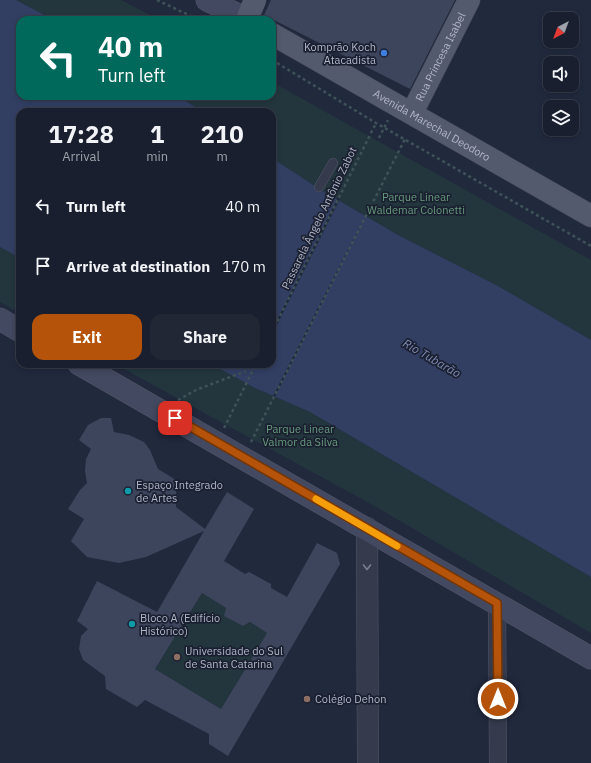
<!DOCTYPE html>
<html lang="en">
<head>
<meta charset="utf-8">
<style>
  :root { --surface:#191f2e; --page:#222736; --text:#f1f3f6; --muted:#9fa2aa; --line:#373d4a; --accent:#b45309 }
  body { margin:0; font-family:"IBM Plex Sans",sans-serif; background:var(--page); color:var(--text); height:100vh; display:flex; flex-direction:column; font-size:15px; white-space:nowrap }
  * { box-sizing:border-box; margin:0 }
  p { font-size:13px; color:var(--muted) }
  .icon { flex:none; width:22px; height:22px; fill:none; stroke:currentColor; stroke-width:2; stroke-linecap:round; stroke-linejoin:round }
  .map { position:relative; flex:1; overflow:hidden }
  .panel { position:absolute; left:16px; top:108px; width:260px; height:260px; display:flex; flex-direction:column; background:var(--surface); border-radius:12px; box-shadow:0 2px 6px #0003,0 0 0 1px var(--line) }
  .panel>* { flex:none }
  .guide { position:absolute; left:16px; top:16px; width:260px; height:84px; border-radius:12px; box-shadow:0 2px 6px #0003,0 0 0 1px var(--line); background:#00695c; color:#fff; overflow:hidden }
  .needle { width:26px; rotate:221deg }
  .tools { position:absolute; left:543px; top:12px; display:grid; gap:8px }
  .tools a { display:grid; place-items:center; width:36px; height:36px; border-radius:8px; background:var(--surface); box-shadow:0 2px 6px #0003,0 0 0 1px var(--line); font-size:20px }
  .pin { position:absolute; display:grid; place-items:center; width:34px; height:34px; color:#fff; margin:-17px; border-radius:8px; box-shadow:0 2px 6px #0006 }
  .me { position:absolute; width:44px; margin:-22px; rotate:0deg; stroke-linejoin:round; filter:drop-shadow(0 0 3px #0008) }
  .turn { display:flex; align-items:center; gap:14px; height:84px; padding:0 16px; font-size:18px }
  .turn .icon { width:52px; height:52px; stroke-width:2.5 }
  .turn b { display:block; font-size:28px; line-height:34px }
  .eta { display:flex; justify-content:space-evenly; align-items:center; height:68px; text-align:center }
  .eta b { font-size:24px; font-weight:800; line-height:28px }
  .button { display:flex; gap:8px; margin-top:auto; padding:8px 16px }
  .button a { flex:1; height:46px; border-radius:12px; background:var(--accent); color:#fff; font-size:16px; font-weight:800; line-height:46px; text-align:center }
  .button a+a { background:var(--page); color:var(--text) }
  ul { padding:0; list-style:none }
  li { display:flex; align-items:center; gap:12px; height:60px; padding:0 16px }
  li div { flex:1 }
  li b { display:block; font-size:15px }
  li em { font-style:normal }
  .map>svg:first-child { display:block }
  .green { fill:#23363e }
  .water { fill:#323f63 }
  .pier { fill:#21293d }
  .building { fill:#3d455d; fill-rule:evenodd }
  .lines { fill:none; stroke-linecap:round; stroke-linejoin:round }
  .service-casing { stroke:#515667; stroke-width:10 }
  .minor-casing { stroke:#515667; stroke-width:18 }
  .tertiary-casing { stroke:#515667; stroke-width:22 }
  .secondary-casing { stroke:#515667; stroke-width:23 }
  .primary-casing { stroke:#3f4455; stroke-width:23 }
  .path { stroke:#3e5258; stroke-width:2.5; stroke-dasharray:3 3; stroke-linecap:butt }
  .service { stroke:#353b4d; stroke-width:9 }
  .minor { stroke:#353b4d; stroke-width:17 }
  .tertiary { stroke:#353b4d; stroke-width:21 }
  .secondary { stroke:#434960; stroke-width:22 }
  .primary { stroke:#535a6d; stroke-width:22 }
  .oneway { stroke:#797f91 }
  .route-casing { stroke:#753606; stroke-width:10 }
  .route { stroke:#b45309; stroke-width:7 }
  .slow { stroke:#f59e0b; stroke-width:7 }
  .shop-dot { fill:#3f7fe0; stroke:#1b2031; stroke-width:1.5 }
  .culture-dot { fill:#0f9aa8; stroke:#1b2031; stroke-width:1.5 }
  .education-dot { fill:#8d6e63; stroke:#1b2031; stroke-width:1.5 }
  .labels { text-anchor:middle; dominant-baseline:central; stroke-width:3.5; stroke-linejoin:round; paint-order:stroke }
  .poi-label { font-size:11px; fill:#b1b6c8; stroke:#1b2031; text-anchor:start }
  .street-label { font-size:11px; fill:#b1b6c8; stroke:#1b2031 }
  .park-label { font-size:11px; fill:#669b7b; stroke:#1b2031 }
  .water-label { font-size:12px; font-style:italic; fill:#7f8db6; stroke:#1b2031 }
</style>
</head>
<body>
<div class="map">
<svg width="591" height="763" viewBox="0 0 591 763">
  <rect width="100%" height="100%" fill="#21293d"/>
  <!-- green -->
  <path class="green" d="M16,0H121L160,20H54Z
    M272,82L591,260V340L498,286L398,235L321,190L272,158V112H203L178,96H272Z
    M0,247L20,258V313L0,302Z
    M115,364H211L255,388L310,412L591,577V633L378,508Z
    M202,593L226,608L225,616L243,626L250,622L267,633L221,709L155,669Z"/>
  <!-- water -->
  <path class="water" d="M0,0H16L54,20H20V96H178L203,112H20V258L0,247Z
    M272,158L321,190L398,235L498,286L591,340V577L310,412L255,388L211,364H272Z"/>
  <!-- pier -->
  <path class="pier" d="M338,197L340,199L272,335V330Z
    M366,214L274,399L272,398Z"/>
  <!-- building -->
  <path class="building" d="M271,0H455L410,89L264,15Z
    M101,418H111L114,432L129,435L144,442L150,450L158,469L176,480V507L205,529L227,492L254,509L224,561L245,574L249,572L271,584V588L287,597L317,543L337,553L340,564L228,756L209,744V734L145,700L137,707L106,689L105,676L83,660L79,649L81,636L88,629L77,621L97,581L157,612L204,531L146,557L119,563L87,557L71,541L84,519L68,509L80,490L87,483L85,471L86,459L91,449L79,440L88,425ZM202,593L226,608L224,616L243,626L250,622L267,633L221,709L155,669Z"/>
  <g class="lines">
    <defs>
      <path id="service" d="M319,187L333,163"/>
      <path id="minor" d="M497,603L498,763"/>
      <path id="tertiary" d="M367,528L368,763"/>
      <path id="secondary" d="M207,0L247,19
        M0,319L20,331
        M79,364L591,658"/>
      <g id="primary">
        <path d="M248,20L247,19L255,0"/>
        <path id="s1" d="M272,34L591,216"/>
        <path id="s2" d="M412,113L469,0"/>
      </g>
    </defs>
    <!-- service casing -->
    <use href="#service" class="service-casing"/>
    <!-- minor casing -->
    <use href="#minor" class="minor-casing"/>
    <!-- tertiary casing -->
    <use href="#tertiary" class="tertiary-casing"/>
    <!-- secondary casing -->
    <use href="#secondary" class="secondary-casing"/>
    <!-- primary casing -->
    <use href="#primary" class="primary-casing"/>
    <!-- path -->
    <path class="path" d="M157,0L199,20
      M272,60L376,123L591,246
      M379,138L388,120
      M272,332L376,123
      M178,400L196,390L246,371
      M224,428L256,364
      M251,442L405,139"/>
    <!-- service -->
    <use href="#service" class="service"/>
    <!-- minor -->
    <use href="#minor" class="minor"/>
    <!-- tertiary -->
    <use href="#tertiary" class="tertiary"/>
    <!-- secondary -->
    <use href="#secondary" class="secondary"/>
    <!-- primary -->
    <use href="#primary" class="primary"/>
  </g>
  <!-- one-way arrows -->
  <defs><path id="oneway-chevron" d="M-2-3.5L2.5 0L-2 3.5" fill="none" stroke-width="1.6" stroke-linecap="round" stroke-linejoin="round"/></defs>
  <use class="oneway" href="#oneway-chevron" transform="translate(367 567) rotate(90)"/>
  <g class="lines">
    <defs>
      <path id="route" d="M175,418L497,603L498,699"/>
    </defs>
    <!-- route casing -->
    <use href="#route" class="route-casing"/>
    <!-- route -->
    <use href="#route" class="route"/>
    <!-- slow -->
    <path class="slow" d="M316,499L397,546"/>
  </g>
  <!-- markers -->
  <circle class="shop-dot" cx="384" cy="53" r="4"/>
  <g class="culture-dot">
    <circle cx="128" cy="491" r="4"/>
    <circle cx="132" cy="624" r="4"/>
  </g>
  <g class="education-dot">
    <circle cx="177" cy="657" r="4"/>
    <circle cx="307" cy="699" r="4"/>
  </g>
  <g class="labels">
    <!-- poi labels -->
    <g class="poi-label">
      <text x="376" y="47" text-anchor="end">Komprão Koch<tspan x="376" dy="13">Atacadista</tspan></text>
      <text x="136" y="485">Espaço Integrado<tspan x="136" dy="13">de Artes</tspan></text>
      <text x="140" y="618">Bloco A (Edifício<tspan x="140" dy="13">Histórico)</tspan></text>
      <text x="185" y="651">Universidade do Sul<tspan x="185" dy="13">de Santa Catarina</tspan></text>
      <text x="315" y="699">Colégio Dehon</text>
    </g>
    <!-- street labels -->
    <g class="street-label">
      <text stroke="none"><textPath href="#s2" startOffset="63">Rua Princesa Isabel</textPath></text>
      <text stroke="none"><textPath href="#s1" startOffset="184">Avenida Marechal Deodoro</textPath></text>
      <text transform="translate(319 218) rotate(-64)">Passarela Ângelo Antônio Zabot</text>
    </g>
    <!-- park labels -->
    <g class="park-label">
      <text x="416" y="197">Parque Linear<tspan x="416" dy="13">Waldemar Colonetti</tspan></text>
      <text x="300" y="429">Parque Linear<tspan x="300" dy="13">Valmor da Silva</tspan></text>
    </g>
    <!-- water labels -->
    <g class="water-label">
      <text transform="translate(432 358) rotate(30)">Rio Tubarão</text>
    </g>
  </g>
</svg>
<div class="tools">
<a><svg class="needle" viewBox="-14 -14 28 28"><path d="M0-13l5 13h-10z" fill="#e53935"/><path d="M0 13l5-13h-10z" fill="#9fa2aa"/></svg></a>
<a><svg class="icon" aria-label="sound" viewBox="0 0 24 24"><path d="M4 9h4l5-4v14l-5-4H4zM17 9q2 3 0 6"/></svg></a>
<a><svg class="icon" aria-label="layers" viewBox="0 0 24 24"><path d="M12 4l9 5-9 5-9-5zM3 14l9 5 9-5"/></svg></a>
</div>
<div class="pin" style="left:175px;top:418px;background:#d93025"><svg class="icon" aria-label="arrive" viewBox="0 0 24 24"><path d="M6 21V4h12l-3 4 3 4H6"/></svg></div>
<svg class="me" style="left:498px;top:699px" viewBox="-20 -20 40 40"><circle r="17" fill="#b45309" stroke="#fff" stroke-width="3"/><path d="M0-11L8 9 0 5-8 9z" fill="#fff"/></svg>
<div class="guide">
<div class="turn"><svg class="icon" aria-label="left" viewBox="0 0 24 24"><path d="M17 20v-9H6M10 6l-5 5 5 5"/></svg><div><b>40 m</b>Turn left</div></div>
</div>
<section class="panel">
<div class="eta">
<div><b>17:28</b><p>Arrival</p></div>
<div><b>1</b><p>min</p></div>
<div><b>210</b><p>m</p></div>
</div>
<ul>
<li><svg class="icon" aria-label="left" viewBox="0 0 24 24"><path d="M17 20v-9H6M10 6l-5 5 5 5"/></svg><div><b>Turn left</b></div><em>40 m</em></li>
<li><svg class="icon" aria-label="arrive" viewBox="0 0 24 24"><path d="M6 21V4h12l-3 4 3 4H6"/></svg><div><b>Arrive at destination</b></div><em>170 m</em></li>
</ul>
<div class="button"><a>Exit</a><a>Share</a></div>
</section>
</div>
</body>
</html>
